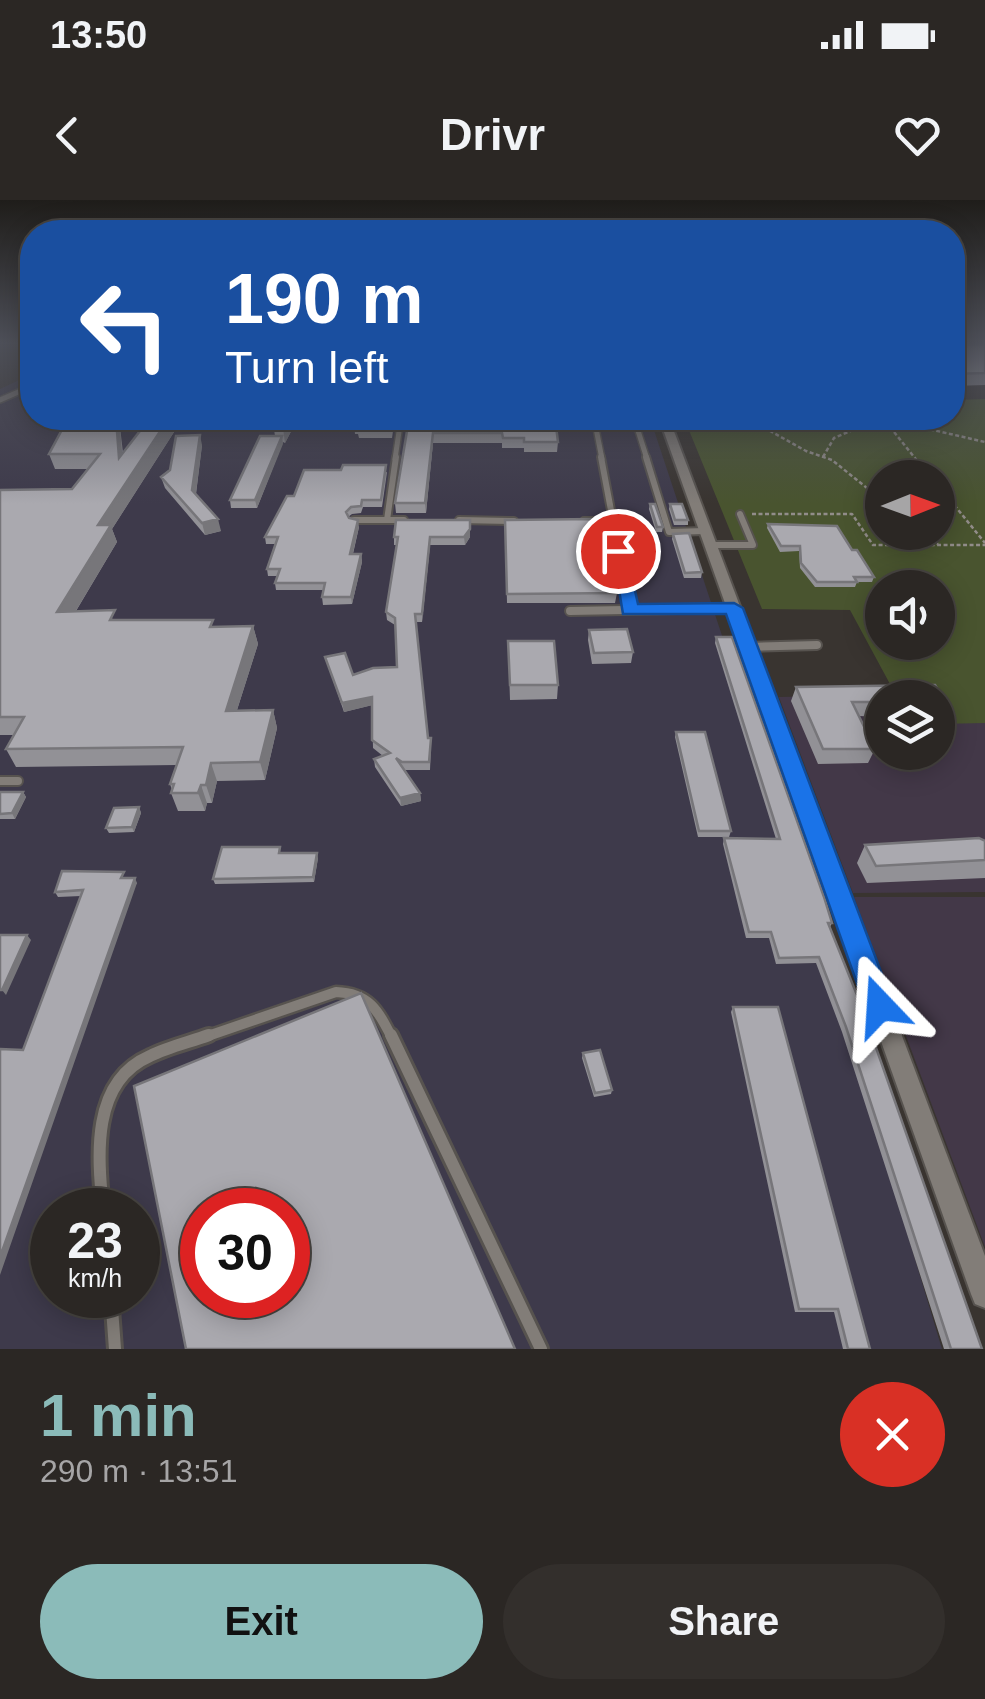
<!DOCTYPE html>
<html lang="en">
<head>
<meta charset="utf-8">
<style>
  :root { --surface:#2b2724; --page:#332f2c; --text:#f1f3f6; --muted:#a6a5a6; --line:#474441; --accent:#8bbbb9 }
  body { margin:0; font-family:Arial,sans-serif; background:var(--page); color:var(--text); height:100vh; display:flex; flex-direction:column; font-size:38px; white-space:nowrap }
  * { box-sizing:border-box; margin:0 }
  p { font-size:32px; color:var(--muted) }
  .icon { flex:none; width:55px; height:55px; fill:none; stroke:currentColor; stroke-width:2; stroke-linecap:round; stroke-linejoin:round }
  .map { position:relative; height:1149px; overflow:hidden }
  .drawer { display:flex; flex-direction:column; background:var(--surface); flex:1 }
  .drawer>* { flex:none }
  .top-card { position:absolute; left:20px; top:20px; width:945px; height:210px; border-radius:40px; box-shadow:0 5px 25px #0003,0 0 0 2px var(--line); background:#1a4fa0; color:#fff; overflow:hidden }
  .needle { width:65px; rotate:89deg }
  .buttons { position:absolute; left:865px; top:260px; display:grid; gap:20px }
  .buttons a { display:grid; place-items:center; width:90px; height:90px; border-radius:50%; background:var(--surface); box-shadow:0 5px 25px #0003,0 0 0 2px var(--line); font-size:50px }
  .speed { position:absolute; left:30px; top:988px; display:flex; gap:20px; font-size:50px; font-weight:700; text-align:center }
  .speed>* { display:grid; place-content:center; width:130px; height:130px; border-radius:50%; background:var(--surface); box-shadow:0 5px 25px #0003,0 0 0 2px var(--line); line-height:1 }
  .speed small { font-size:25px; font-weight:400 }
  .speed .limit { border:15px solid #d22; background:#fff; color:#111 }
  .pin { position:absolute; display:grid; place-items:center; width:85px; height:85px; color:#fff; margin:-42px; border:5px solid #fff; border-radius:50%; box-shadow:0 2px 10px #0007 }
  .me { position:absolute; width:110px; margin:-55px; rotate:340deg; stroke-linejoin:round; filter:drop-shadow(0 0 8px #0008) }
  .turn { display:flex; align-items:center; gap:35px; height:210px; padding:0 40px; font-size:45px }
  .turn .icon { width:130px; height:130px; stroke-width:2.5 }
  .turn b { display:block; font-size:70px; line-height:85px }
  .round { display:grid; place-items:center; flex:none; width:105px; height:105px; border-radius:52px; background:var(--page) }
  .overview { display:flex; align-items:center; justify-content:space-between; height:170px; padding:0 40px }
  h1 { font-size:60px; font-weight:700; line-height:75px; color:var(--accent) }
  .primary-button { display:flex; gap:20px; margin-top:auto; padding:20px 40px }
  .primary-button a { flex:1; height:115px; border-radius:60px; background:var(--accent); color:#111; font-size:40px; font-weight:700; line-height:115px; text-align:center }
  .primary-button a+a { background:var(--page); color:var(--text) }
  .status { display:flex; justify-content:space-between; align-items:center; height:70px; padding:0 50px; background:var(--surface); direction:ltr }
  .status svg { height:28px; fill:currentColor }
  header { display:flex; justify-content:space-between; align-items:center; height:130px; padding:0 40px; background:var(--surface); font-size:45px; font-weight:700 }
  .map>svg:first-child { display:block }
  .industrial { fill:#3e3a4b; fill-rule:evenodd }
  .education { fill:#433848; fill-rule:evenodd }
  .green { fill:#49542f; fill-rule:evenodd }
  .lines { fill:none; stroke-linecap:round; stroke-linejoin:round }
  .service-far4-casing { stroke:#57534f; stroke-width:8 }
  .service-far3-casing { stroke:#57534f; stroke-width:10 }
  .service-far2-casing { stroke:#57534f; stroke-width:12 }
  .service-far1-casing { stroke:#57534f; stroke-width:15 }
  .service-casing { stroke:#57534f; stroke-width:18 }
  .minor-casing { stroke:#57534f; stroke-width:4 }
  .path { stroke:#928d8a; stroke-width:2.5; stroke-dasharray:4 2.5; stroke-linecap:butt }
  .service-far4 { stroke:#827d78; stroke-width:5 }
  .service-far3 { stroke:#827d78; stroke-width:6 }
  .service-far2 { stroke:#827d78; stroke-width:8 }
  .service-far1 { stroke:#827d78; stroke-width:10 }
  .service { stroke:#827d78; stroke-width:12 }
  .minor { fill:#827d78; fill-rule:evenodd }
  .wall { fill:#929196 }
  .shaded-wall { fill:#77767a }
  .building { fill:#aaa9af; stroke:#77767a; stroke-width:2.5; fill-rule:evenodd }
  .route { fill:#1a73e8; stroke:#114b97; stroke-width:2.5 }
</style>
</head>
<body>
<div class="status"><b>13:50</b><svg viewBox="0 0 49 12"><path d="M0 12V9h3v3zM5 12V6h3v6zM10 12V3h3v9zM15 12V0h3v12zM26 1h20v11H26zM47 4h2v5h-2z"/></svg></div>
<header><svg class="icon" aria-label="back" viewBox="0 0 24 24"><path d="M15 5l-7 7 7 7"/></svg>Drivr<svg class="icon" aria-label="heart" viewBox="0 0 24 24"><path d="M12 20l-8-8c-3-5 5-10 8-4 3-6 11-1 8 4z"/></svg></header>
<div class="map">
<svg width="985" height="1149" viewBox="0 0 985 1149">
  <rect width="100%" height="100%" fill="#393430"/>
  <!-- industrial -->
  <path class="industrial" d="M32,174V218H650L785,626L942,1149H0V189ZM52,1010H138V1095H52ZM202,1010H288V1095H202Z"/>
  <!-- education -->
  <path class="education" d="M985,493V692L853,693L779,497ZM882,498H938V552H882Z
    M854,697H985V1047Z"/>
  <!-- green -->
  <path class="green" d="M985,199V523L938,524V498L897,497L850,410L762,409L684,218H952L953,200ZM882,278H938V332H882ZM882,388H938V442H882Z"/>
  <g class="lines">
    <defs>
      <path id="service-far4" d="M0,200L32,186
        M594,218L602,259
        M634,218L647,259
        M395,259L401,218"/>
      <path id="service-far3" d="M601,257L629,406
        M646,257L669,332L705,331
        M354,320H404
        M387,320L396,257
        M459,320L514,321
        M584,321H612
        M710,345H753L740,314"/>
      <path id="service-far2" d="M629,404L630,410
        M570,411L733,408
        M747,447L817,445
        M0,581H18"/>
      <path id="service-far1" d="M202,838L336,792C369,793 378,810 392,838"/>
      <path id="service" d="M391,835L541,1149
        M103,1010C98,958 90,882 150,856C168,847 190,842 209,835
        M111,1095L115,1149"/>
      <path id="minor" d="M659,218H669L985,1056V1108L975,1104L971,1094Z"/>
    </defs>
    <!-- service-far4 casing -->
    <use href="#service-far4" class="service-far4-casing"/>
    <!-- service-far3 casing -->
    <use href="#service-far3" class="service-far3-casing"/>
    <!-- service-far2 casing -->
    <use href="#service-far2" class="service-far2-casing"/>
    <!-- service-far1 casing -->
    <use href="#service-far1" class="service-far1-casing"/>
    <!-- service casing -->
    <use href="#service" class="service-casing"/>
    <!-- minor casing -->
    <use href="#minor" class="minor-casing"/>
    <!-- path -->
    <path class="path" d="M747,218L806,251L832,260L882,300
      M861,218L882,227L907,224L985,242
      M890,227L931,278
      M823,257L834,238L869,223
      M938,285L985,343
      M752,314H852L873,345H985
      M921,332L938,344"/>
    <!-- service-far4 -->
    <use href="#service-far4" class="service-far4"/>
    <!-- service-far3 -->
    <use href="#service-far3" class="service-far3"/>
    <!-- service-far2 -->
    <use href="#service-far2" class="service-far2"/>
    <!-- service-far1 -->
    <use href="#service-far1" class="service-far1"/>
    <!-- service -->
    <use href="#service" class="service"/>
    <!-- minor -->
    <use href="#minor" class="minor"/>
  </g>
  <!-- wall -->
  <path class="wall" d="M952,144H985V185L952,186Z
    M119,218L123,253L150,218H183L112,329L117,342L76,411L118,420L215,427L253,426L258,444L237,510H273L277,528L265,580L217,581L212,603H207L205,611H178L171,593L172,590L170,584L177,565L16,567L6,549L14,535H0V290L72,289L87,269H55L49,254L98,223Z
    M208,218H253L252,221Z
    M298,218L285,243L283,242L257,308H231L230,300L275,236L273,223Z
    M395,218L392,238H359L358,234H355L354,224Z
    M406,218L558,242L557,252H524V248H502V243H433L426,313H396L395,303L407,231Z
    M202,245L196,294L221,331L205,335L165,288L161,277Z
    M387,272L382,307H363L361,313L352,314L348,317L359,327L353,354H361L362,362L352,404L323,405L322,397L323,390H276L275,383L277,376H268L267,369L276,344H266L265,337L294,296Z
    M650,304L663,327L662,332H656L649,309Z
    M670,304L688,320V325H674L669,309Z
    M505,320L599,358L617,393L615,403H507Z
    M768,324L852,350L874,377L872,382H857L855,387H815L800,368L799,351L780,352L767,328Z
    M673,334L702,372L701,378H684L672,339Z
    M394,337H470L465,345H430L422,422H416L428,538L431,546L430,570H405L420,593L421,601L401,606L375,567L374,559L383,556L373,548L372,505L344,512L325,457L353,475L397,467L395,425L387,420L386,412L397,345H394Z
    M589,430L633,452L631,463L592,464L588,440Z
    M716,437L832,723L830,727L982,1149H944L842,832L816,763L776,764L769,738H746L723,644L724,638L776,639L715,443Z
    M508,441L558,485L557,499L510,500Z
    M935,485L946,503L939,517H938V498H882V517L859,516L875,549L868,563L818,564L791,501L796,487Z
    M676,532L731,631L729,637H698L675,537Z
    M0,592H23L26,597L15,619H0Z
    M139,607L141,613L134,632L109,633L106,628Z
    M985,641V678L867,683L857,663L865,645Z
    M282,652L281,653L318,658L314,682L215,684L213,679Z
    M126,677L137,683L23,850L81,696L58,697L55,692Z
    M733,807L870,1149H843L834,1112H795L731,812Z
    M583,853L612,890L611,894L594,897L582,858Z"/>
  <!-- shaded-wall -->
  <path class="shaded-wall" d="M116,218H119L124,273L119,258Z
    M169,218H183L112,329L117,342L65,429L57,412L98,325Z
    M288,218H298L285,243L283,228Z
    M433,233V243L426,313L425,303Z
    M200,235L202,245L195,301L192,290Z
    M282,236L283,244L257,308L255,300Z
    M218,319L221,331L205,335L202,323Z
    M358,320L359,327L351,361L350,354Z
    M470,329V337L465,345L464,337Z
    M430,337V345L422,422V414Z
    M361,354L362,362L352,404L351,397Z
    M253,426L258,444L231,529L226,511Z
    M372,497L373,505L344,512L342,503Z
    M273,510L277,528L265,580L260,562Z
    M211,563L217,581L212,603L206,585Z
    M201,585L207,603L205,611L198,593Z
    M23,592L26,597L15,619L12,613Z
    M420,593L421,601L401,606L400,598Z
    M139,607L141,613L134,632L132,627Z
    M317,653L318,658L314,682L313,677Z
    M135,678L137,683L0,1075V1057Z
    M27,735L31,740L6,795L2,790Z"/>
  <!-- building -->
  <path class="building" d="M952,144H985V173L952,174Z
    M98,218H116L119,258L150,218H169L98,325H111L57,412L115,410L110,420H213L210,427L253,426L226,511L273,510L260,562L211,563L206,585H201L198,593H171L174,584H170L183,547L6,549L24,517H0V290L72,289L100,254H49L65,224L98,223Z
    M276,218H288L283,228L273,223Z
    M356,218H393L391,228H358L359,224H354Z
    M406,218H555L558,242H524V238H503L502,233H433L425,303H395L407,231Z
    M200,235L192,290L218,319L202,323L161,277L170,270L176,236Z
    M260,236H282L255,300H230Z
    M343,265H386L381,300H362L361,306L351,307L346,312L349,318L358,320L350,354H361L351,397H322L325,383H275L280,369H267L278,337H265L287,296H294L304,270H341Z
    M650,304H655L663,327H657Z
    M670,304H682L688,320H675Z
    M593,319L599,358H610L617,393L507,394L505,320Z
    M396,320H470V329L464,337H430L422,414H415L428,538H431L429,562H402L396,558L420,593L400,598L374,559L390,553L372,540V497L342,503L325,457L345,453L353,475L373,468L397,467L395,418L386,412L398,337H394Z
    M768,324L837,326L852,350H857L874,377H854L857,382H817L801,363L800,346H781Z
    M689,333L702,372L685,373L673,334Z
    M627,429L633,452L594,453L589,430Z
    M716,437H732L824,697L832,723H828L861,805L982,1149H951L846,827L819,757L779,758L771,732H749L724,638L780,639Z
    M508,441H554L558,485H510Z
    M935,485L946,503H938V498H882V502H852L875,549H823L796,487Z
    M676,532H705L731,631H699Z
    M0,592H23L12,613L0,614Z
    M139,607L132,627L106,628L114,608Z
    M979,638L985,641V660L876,666L865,645Z
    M222,647H280L279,653H317L313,677L213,679Z
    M62,671L124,672L121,678H135L0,1057V849L23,850L83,690L55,692Z
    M0,735H27L2,790H0Z
    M361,793L515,1149H186L134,886ZM202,1010H288V1095H202Z
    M733,807H778L870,1149H848L838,1109H799Z
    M600,850L612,890L595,893L583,853Z"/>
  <!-- sky -->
  <linearGradient id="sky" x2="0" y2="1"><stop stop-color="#1f1d1a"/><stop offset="0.47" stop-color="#4e5059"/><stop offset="1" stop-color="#4e5059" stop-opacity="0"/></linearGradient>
  <rect width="985" height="304" fill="url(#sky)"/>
  <!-- route -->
  <path class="route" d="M612,347L626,351L638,404L734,403L743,408L894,806L890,815L880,819L869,815L865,806L726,414H623Z"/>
</svg>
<div class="buttons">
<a><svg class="needle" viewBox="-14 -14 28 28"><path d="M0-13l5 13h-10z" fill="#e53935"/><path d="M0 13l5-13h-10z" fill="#a6a5a6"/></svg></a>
<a><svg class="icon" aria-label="sound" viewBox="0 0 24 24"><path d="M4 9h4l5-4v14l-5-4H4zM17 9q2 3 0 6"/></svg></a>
<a><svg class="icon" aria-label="layers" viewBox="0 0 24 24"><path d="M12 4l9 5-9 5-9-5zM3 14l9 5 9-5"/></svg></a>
</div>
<div class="speed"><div>23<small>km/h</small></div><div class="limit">30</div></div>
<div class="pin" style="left:618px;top:351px;background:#d93025"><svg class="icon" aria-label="arrive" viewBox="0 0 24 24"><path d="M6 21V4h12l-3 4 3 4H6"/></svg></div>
<svg class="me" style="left:880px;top:806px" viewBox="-20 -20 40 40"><path d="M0-17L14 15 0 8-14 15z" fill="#1a73e8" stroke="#fff" stroke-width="4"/></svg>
<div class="top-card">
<div class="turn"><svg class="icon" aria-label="left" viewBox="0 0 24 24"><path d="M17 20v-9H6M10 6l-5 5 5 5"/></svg><div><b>190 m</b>Turn left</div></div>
</div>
</div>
<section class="drawer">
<div class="overview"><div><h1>1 min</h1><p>290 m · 13:51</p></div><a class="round" style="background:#d93025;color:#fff"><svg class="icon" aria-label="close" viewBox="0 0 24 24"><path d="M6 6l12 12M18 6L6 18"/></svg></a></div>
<div class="primary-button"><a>Exit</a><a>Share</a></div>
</section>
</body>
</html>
